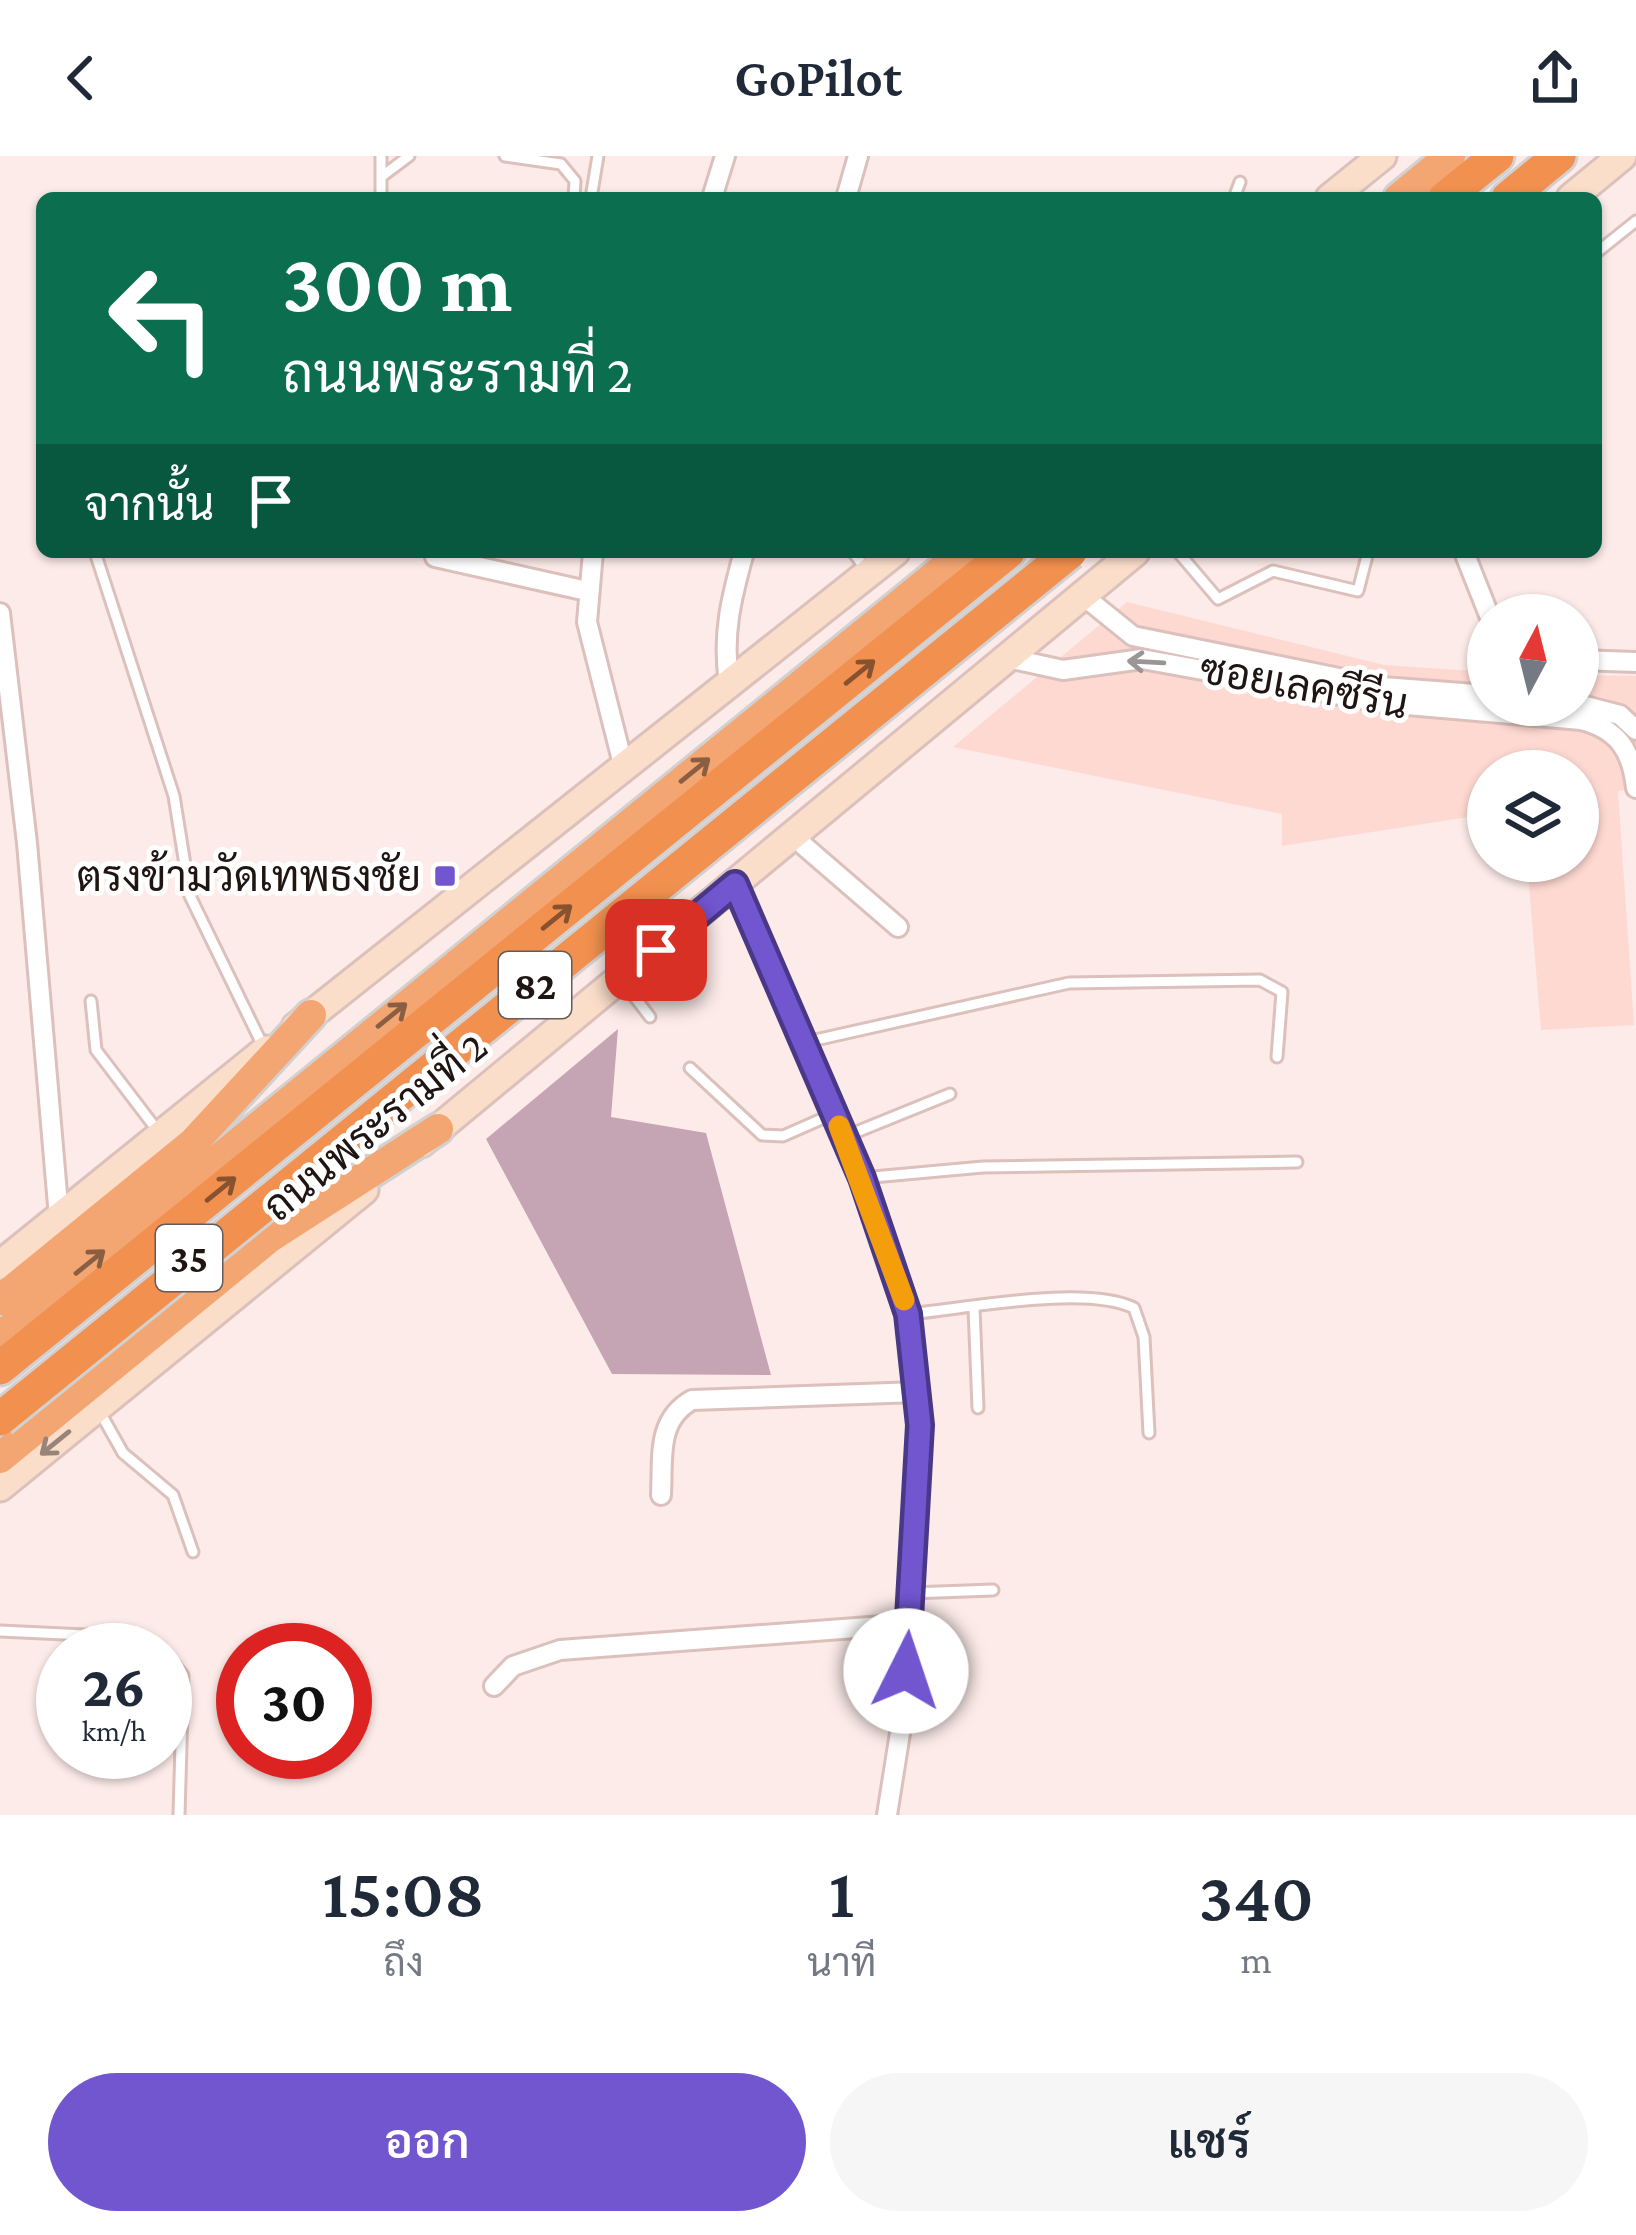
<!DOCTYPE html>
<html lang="th">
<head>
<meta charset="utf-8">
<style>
  :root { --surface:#fff; --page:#f6f6f7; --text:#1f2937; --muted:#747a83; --accent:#7156d0 }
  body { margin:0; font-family:"Crimson Pro",Sarabun,serif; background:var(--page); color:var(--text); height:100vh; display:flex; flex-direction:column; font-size:45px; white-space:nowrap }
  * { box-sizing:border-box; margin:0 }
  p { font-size:39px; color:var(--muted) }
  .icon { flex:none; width:66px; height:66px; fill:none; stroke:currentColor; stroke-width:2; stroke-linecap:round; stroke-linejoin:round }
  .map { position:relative; height:1659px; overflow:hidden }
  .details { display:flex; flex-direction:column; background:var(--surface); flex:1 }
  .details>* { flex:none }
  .banner { position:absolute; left:36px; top:36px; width:1566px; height:366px; border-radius:18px; box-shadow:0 3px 9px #0004; background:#0b6e4f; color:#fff; overflow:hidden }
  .needle { width:78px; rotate:7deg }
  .fabs { position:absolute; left:1467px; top:438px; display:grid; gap:24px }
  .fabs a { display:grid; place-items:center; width:132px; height:132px; border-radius:50%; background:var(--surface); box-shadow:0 3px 9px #0004; font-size:60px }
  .speed { position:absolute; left:36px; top:1467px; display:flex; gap:24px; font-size:60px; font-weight:700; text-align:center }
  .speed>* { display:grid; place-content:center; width:156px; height:156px; border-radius:50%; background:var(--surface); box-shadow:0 3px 9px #0004; line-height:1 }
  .speed small { font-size:30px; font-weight:400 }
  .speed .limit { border:18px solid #d22; background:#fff; color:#111 }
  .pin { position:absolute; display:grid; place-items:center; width:102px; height:102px; color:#fff; margin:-51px; border-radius:24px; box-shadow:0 6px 18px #0006 }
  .me { position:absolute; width:132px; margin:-66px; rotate:4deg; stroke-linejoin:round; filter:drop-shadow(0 0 9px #0008) }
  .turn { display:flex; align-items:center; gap:42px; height:252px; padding:0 48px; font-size:54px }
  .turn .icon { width:156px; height:156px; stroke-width:2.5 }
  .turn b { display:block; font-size:84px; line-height:102px }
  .then { display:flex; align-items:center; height:114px; padding:0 48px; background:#0003; gap:24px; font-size:45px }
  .eta { display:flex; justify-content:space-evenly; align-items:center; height:204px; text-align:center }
  .eta b { font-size:72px; font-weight:600; line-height:84px }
  .cta { display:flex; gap:24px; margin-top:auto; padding:24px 48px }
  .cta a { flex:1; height:138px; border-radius:72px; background:var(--accent); color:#fff; font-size:48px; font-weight:600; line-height:138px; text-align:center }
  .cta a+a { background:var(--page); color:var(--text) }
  header { display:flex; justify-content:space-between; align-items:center; height:156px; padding:0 48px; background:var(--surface); font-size:54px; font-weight:600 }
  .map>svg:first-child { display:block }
  .built { fill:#fed9d2 }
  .water { fill:#c5a5b3 }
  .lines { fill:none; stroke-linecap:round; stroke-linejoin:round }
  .service-casing { stroke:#dbc0bb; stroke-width:15 }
  .minor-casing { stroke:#dbc0bb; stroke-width:24 }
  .secondary-casing { stroke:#dbc0bb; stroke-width:33 }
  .trunk-casing { stroke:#d2d0d0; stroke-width:36 }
  .motorway-casing { stroke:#d2d0d0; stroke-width:39 }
  .service { stroke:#fff; stroke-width:9 }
  .minor { stroke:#fff; stroke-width:18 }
  .secondary { stroke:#fbdeca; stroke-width:27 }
  .trunk { stroke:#f4a672; stroke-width:30 }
  .motorway { stroke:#f2904f; stroke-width:33 }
  .motorway-bridge-casing { stroke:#d2d0d0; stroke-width:39; stroke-linecap:butt }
  .motorway-bridge { stroke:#f2904f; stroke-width:33 }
  .oneway { stroke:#9a9695 }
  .oneway2 { stroke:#885231 }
  .oneway3 { stroke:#8a5e42 }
  .oneway4 { stroke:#988478 }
  .route-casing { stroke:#493887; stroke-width:30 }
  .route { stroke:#7156d0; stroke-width:21 }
  .slow { stroke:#f59e0b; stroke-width:21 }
  .poi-dot { fill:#7156d0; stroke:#fff; stroke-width:4.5 }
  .labels { text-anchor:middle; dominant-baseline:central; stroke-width:10; stroke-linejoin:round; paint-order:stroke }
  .shield { fill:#fff; stroke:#625b5a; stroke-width:3 }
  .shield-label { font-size:39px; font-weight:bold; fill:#1f1513 }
  .street-label { font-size:42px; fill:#1f1513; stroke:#fff }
  .poi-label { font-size:42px; fill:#1f1513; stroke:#fff; text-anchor:end }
</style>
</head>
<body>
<header><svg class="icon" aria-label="back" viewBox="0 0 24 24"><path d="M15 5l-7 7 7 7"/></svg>GoPilot<svg class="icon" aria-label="share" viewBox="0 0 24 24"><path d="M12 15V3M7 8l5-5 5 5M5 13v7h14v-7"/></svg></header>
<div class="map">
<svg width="1636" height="1659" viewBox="0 0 1636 1659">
  <rect width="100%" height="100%" fill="#fcebe8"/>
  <!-- built -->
  <path class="built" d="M1127,446L1384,509L1488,516V549H1578V519L1636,520V632L1618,635L1634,869L1541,874L1527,705H1578V615H1488V658L1282,690V658L953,591Z"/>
  <!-- water -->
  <path class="water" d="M618,873L611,961L706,977L771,1219L612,1218L486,983Z"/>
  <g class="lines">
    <defs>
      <path id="service" d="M381,0V42
        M505,0L561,8L575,25L574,42
        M381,21L409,0
        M591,42L598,0
        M1234,42L1240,26
        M1596,97L1636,65
        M95,396L174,640L190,740L263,890
        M853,396L868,416
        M1178,396L1218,443L1273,415L1358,435L1368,396
        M624,827L650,861
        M91,845L96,894L157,974
        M802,887L1069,827L1260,824L1282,836L1277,901
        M690,912L762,979L783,980L833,958
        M844,981L950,938
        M862,1022L983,1011L1297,1006
        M974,1152L978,1252
        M908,1158C964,1153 1085,1128 1134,1152L1144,1181L1149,1277
        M101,1258L123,1297L173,1339L193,1396
        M911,1437L993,1434
        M0,1475L128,1481L161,1494
        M165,1497L183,1519L179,1659"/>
      <path id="minor" d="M712,42L725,0
        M846,42L858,0
        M593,396L587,466L624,612
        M1464,396L1489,459
        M435,401L587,435
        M1081,438L1133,480L1383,531L1488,539
        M0,457L27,687L59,1061
        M1003,501L1063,514L1142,503L1384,547L1581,564C1618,573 1632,595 1636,632
        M1578,504L1636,506
        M729,527C722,478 731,443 744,396
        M1578,548L1620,559L1636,574
        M797,672L803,689L898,771
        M735,728L862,1022L908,1158L918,1236V1327L900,1577L887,1659
        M661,1339C663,1302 656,1264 692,1244L918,1236
        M494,1530L513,1510L560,1494L909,1468"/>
      <path id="secondary" d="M1330,42L1382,0
        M1571,42L1622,0
        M296,871L895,396
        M421,987L1135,396
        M0,1109L266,894
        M0,1331L364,1034"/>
      <path id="trunk" d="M1399,42L1450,0
        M0,1144L193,987L311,859
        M0,1181L964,396
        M0,1302L269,1082L438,973"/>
      <path id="motorway" d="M1445,42L1497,0
        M1508,42L1559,0
        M0,1212L1008,396"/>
    </defs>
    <!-- service casing -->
    <use href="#service" class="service-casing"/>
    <!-- minor casing -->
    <use href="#minor" class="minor-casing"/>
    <!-- secondary casing -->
    <use href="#secondary" class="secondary-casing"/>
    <!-- trunk casing -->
    <use href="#trunk" class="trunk-casing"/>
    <!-- motorway casing -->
    <use href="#motorway" class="motorway-casing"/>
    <!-- service -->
    <use href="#service" class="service"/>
    <!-- minor -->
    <use href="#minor" class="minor"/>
    <!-- secondary -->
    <use href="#secondary" class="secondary"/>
    <!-- trunk -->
    <use href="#trunk" class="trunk"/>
    <!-- motorway -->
    <use href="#motorway" class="motorway"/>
    <defs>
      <path id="motorway-bridge" d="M0,1263L1070,396"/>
    </defs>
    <!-- motorway-bridge casing -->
    <use href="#motorway-bridge" class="motorway-bridge-casing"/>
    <!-- motorway-bridge -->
    <use href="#motorway-bridge" class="motorway-bridge"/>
  </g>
  <!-- one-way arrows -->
  <defs><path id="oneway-shaft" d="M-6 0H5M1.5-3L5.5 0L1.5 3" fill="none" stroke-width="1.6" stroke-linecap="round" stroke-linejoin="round" transform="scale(3)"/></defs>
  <use class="oneway" href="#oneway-shaft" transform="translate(1146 506) rotate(-177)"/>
  <g class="oneway2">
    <use href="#oneway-shaft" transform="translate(860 516) rotate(-39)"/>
    <use href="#oneway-shaft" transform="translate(557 761) rotate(-39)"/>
    <use href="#oneway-shaft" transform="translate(221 1033) rotate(-39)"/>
  </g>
  <g class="oneway3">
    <use href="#oneway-shaft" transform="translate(695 614) rotate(-39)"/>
    <use href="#oneway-shaft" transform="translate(392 859) rotate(-39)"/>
    <use href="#oneway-shaft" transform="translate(90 1106) rotate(-39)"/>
  </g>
  <use class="oneway4" href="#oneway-shaft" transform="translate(55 1287) rotate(141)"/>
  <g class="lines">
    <defs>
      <path id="route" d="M656,794L735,728L862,1022L908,1158L920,1269L906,1515"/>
    </defs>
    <!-- route casing -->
    <use href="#route" class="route-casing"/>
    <!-- route -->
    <use href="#route" class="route"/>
    <!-- slow -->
    <path class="slow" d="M839,970L904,1144"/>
  </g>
  <!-- markers -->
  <rect class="poi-dot" x="433" y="708" width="24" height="24" rx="6"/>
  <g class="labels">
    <!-- shield labels -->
    <g class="shield">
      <rect x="499" y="796" width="72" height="66" rx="9"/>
      <rect x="156" y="1069" width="66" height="66" rx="9"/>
    </g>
    <g class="shield-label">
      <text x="535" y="829">82</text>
      <text x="189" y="1102">35</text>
    </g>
    <!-- street labels -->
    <g class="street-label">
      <text transform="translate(1304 530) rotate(10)">ซอยเลคซีรีน</text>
      <text transform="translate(375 970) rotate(-39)">ถนนพระรามที่ 2</text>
    </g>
    <!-- poi labels -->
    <g class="poi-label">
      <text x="421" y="720">ตรงข้ามวัดเทพธงชัย</text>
    </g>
  </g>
</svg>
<div class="fabs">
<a><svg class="needle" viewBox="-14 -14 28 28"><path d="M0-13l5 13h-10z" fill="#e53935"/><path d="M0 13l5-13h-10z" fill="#747a83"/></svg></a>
<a><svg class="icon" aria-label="layers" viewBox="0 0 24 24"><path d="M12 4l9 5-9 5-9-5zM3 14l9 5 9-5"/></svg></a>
</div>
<div class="speed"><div>26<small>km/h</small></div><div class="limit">30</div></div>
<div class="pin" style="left:656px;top:794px;background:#d93025"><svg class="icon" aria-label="arrive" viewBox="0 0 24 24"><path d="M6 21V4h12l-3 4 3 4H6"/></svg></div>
<svg class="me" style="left:906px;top:1515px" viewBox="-20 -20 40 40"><circle r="19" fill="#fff"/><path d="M0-13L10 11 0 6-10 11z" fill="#7156d0"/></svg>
<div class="banner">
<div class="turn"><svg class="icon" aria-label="left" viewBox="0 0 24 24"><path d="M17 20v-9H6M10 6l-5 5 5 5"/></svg><div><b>300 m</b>ถนนพระรามที่ 2</div></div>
<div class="then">จากนั้น<svg class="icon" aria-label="arrive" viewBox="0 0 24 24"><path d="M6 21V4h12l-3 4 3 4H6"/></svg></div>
</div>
</div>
<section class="details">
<div class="eta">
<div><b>15:08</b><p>ถึง</p></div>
<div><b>1</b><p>นาที</p></div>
<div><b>340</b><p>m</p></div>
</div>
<div class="cta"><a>ออก</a><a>แชร์</a></div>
</section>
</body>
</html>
